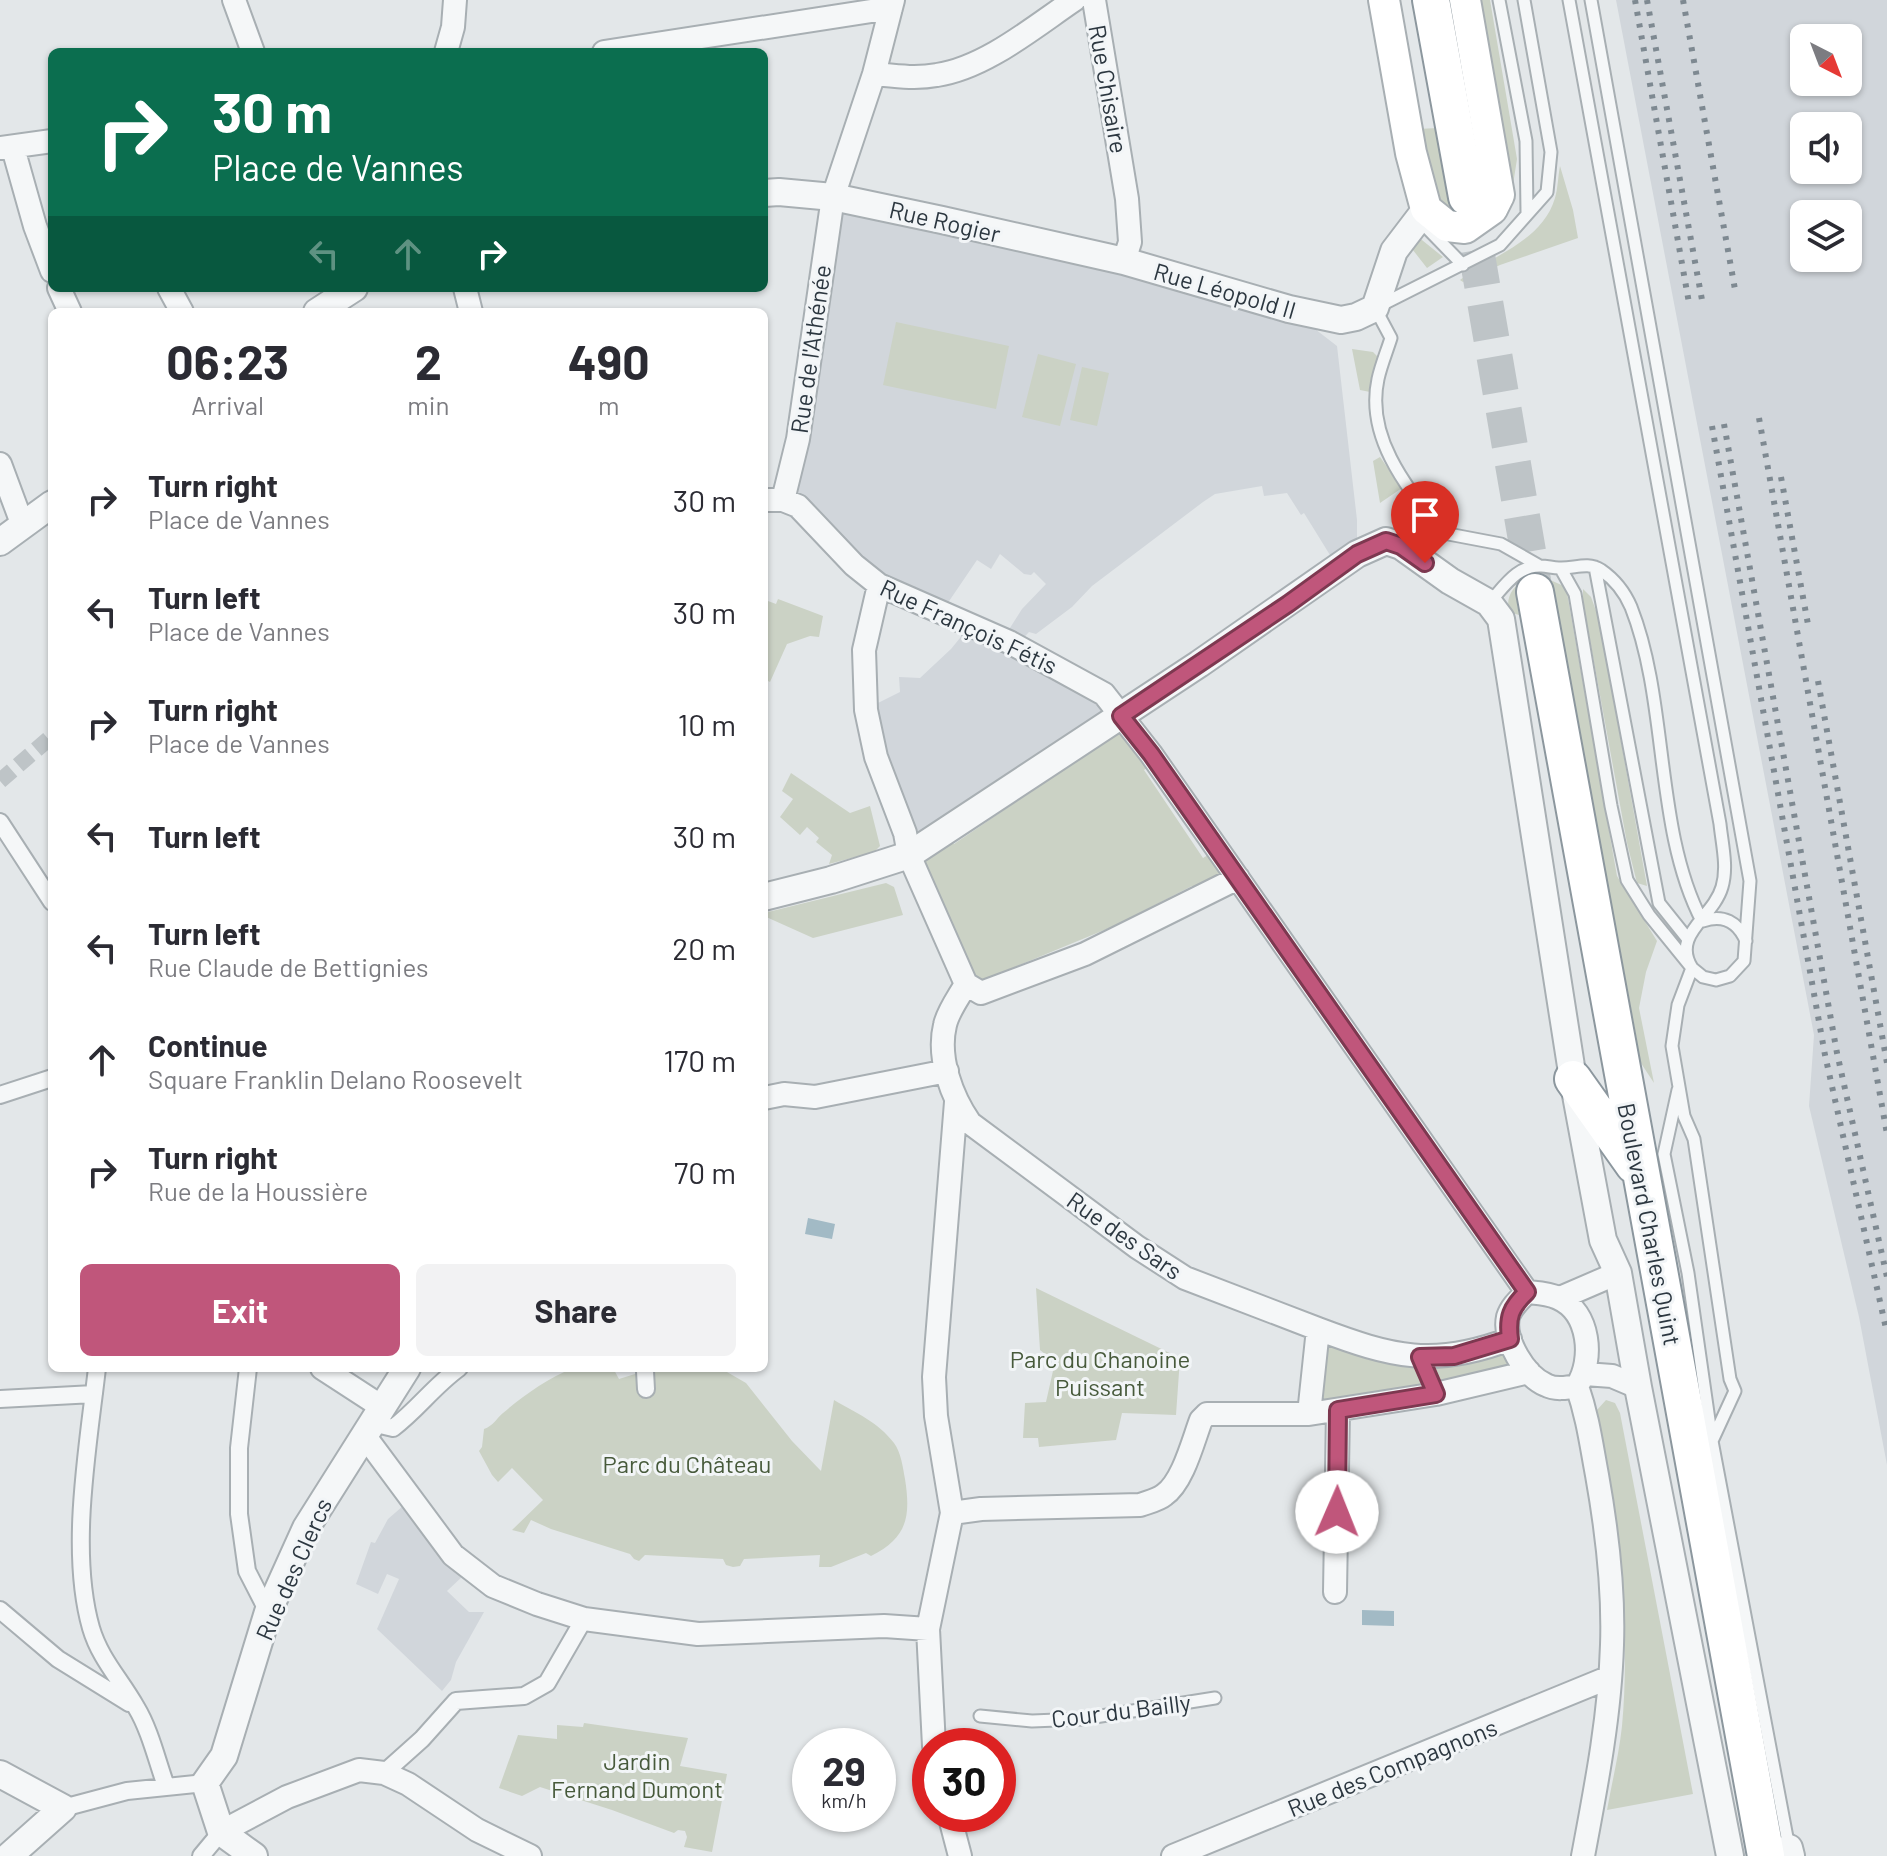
<!DOCTYPE html>
<html lang="en">
<head>
<meta charset="utf-8">
<style>
  :root { --surface:#fff; --page:#f2f2f3; --text:#2b2b33; --muted:#7c7c81; --accent:#c0567b }
  body { margin:0; font-family:Barlow,sans-serif; background:var(--page); color:var(--text); height:100vh; display:flex; flex-direction:column; font-size:30px; white-space:nowrap }
  * { box-sizing:border-box; margin:0 }
  p { font-size:26px; color:var(--muted) }
  .icon { flex:none; width:44px; height:44px; fill:none; stroke:currentColor; stroke-width:2; stroke-linecap:round; stroke-linejoin:round }
  .map { position:relative; flex:1; overflow:hidden }
  .side { position:absolute; left:48px; top:308px; width:720px; height:1064px; display:flex; flex-direction:column; background:var(--surface); border-radius:12px; box-shadow:0 2px 6px #0004 }
  .side>* { flex:none }
  .hud { position:absolute; left:48px; top:48px; width:720px; height:244px; border-radius:12px; box-shadow:0 2px 6px #0004; background:#0b6e4f; color:#fff; overflow:hidden }
  .needle { width:52px; rotate:138deg }
  .fabs { position:absolute; left:1790px; top:24px; display:grid; gap:16px }
  .fabs a { display:grid; place-items:center; width:72px; height:72px; border-radius:12px; background:var(--surface); box-shadow:0 2px 6px #0004; font-size:40px }
  .speed { position:absolute; left:792px; top:1728px; display:flex; gap:16px; font-size:40px; font-weight:700; text-align:center }
  .speed>* { display:grid; place-content:center; width:104px; height:104px; border-radius:50%; background:var(--surface); box-shadow:0 2px 6px #0004; line-height:1 }
  .speed small { font-size:20px; font-weight:400 }
  .speed .limit { border:12px solid #d22; background:#fff; color:#111 }
  .pin { position:absolute; display:grid; place-items:center; width:68px; height:68px; color:#fff; margin:-82px -34px; border-radius:50% 50% 50% 0; rotate:-45deg; box-shadow:0 0 8px #0007 }
  .pin .icon { rotate:45deg }
  .me { position:absolute; width:88px; margin:-44px; rotate:1deg; stroke-linejoin:round; filter:drop-shadow(0 0 6px #0008) }
  .turn { display:flex; align-items:center; gap:28px; height:168px; padding:0 32px; font-size:36px }
  .turn .icon { width:104px; height:104px; stroke-width:2.5 }
  .turn b { display:block; font-size:56px; line-height:68px }
  .lanes { display:flex; align-items:center; height:76px; padding:0 32px; background:#0003; justify-content:center; gap:40px; direction:ltr }
  .lanes .off { opacity:.35 }
  .eta { display:flex; justify-content:space-evenly; align-items:center; height:136px; text-align:center }
  .eta b { font-size:48px; font-weight:700; line-height:56px }
  .button { display:flex; gap:16px; margin-top:auto; padding:16px 32px }
  .button a { flex:1; height:92px; border-radius:12px; background:var(--accent); color:#fff; font-size:32px; font-weight:700; line-height:92px; text-align:center }
  .button a+a { background:var(--page); color:var(--text) }
  ul { padding:0; list-style:none }
  li { display:flex; align-items:center; gap:24px; height:112px; padding:0 32px }
  li div { flex:1 }
  li b { display:block; font-size:30px }
  li em { font-style:normal }
  .map>svg:first-child { display:block }
  .built { fill:#d1d6db; fill-rule:evenodd }
  .green { fill:#cbd2c5 }
  .water { fill:#a2bac5 }
  .lines { fill:none; stroke-linecap:round; stroke-linejoin:round }
  .pedestrian-tunnel { stroke:#bec4c7; stroke-width:16; stroke-dasharray:16 8; stroke-linecap:butt }
  .trunk-tunnel { stroke:#bec4c7; stroke-width:36; stroke-dasharray:36 18; stroke-linecap:butt }
  .service-casing { stroke:#a8afb3; stroke-width:15 }
  .pedestrian-casing { stroke:#a8afb3; stroke-width:20 }
  .minor-casing { stroke:#a8afb3; stroke-width:26 }
  .tertiary-casing { stroke:#a8afb3; stroke-width:30 }
  .secondary-casing { stroke:#a8afb3; stroke-width:34 }
  .trunk-casing { stroke:#8c979e; stroke-width:40 }
  .service { stroke:#f5f7f8; stroke-width:11 }
  .pedestrian { stroke:#f5f7f8; stroke-width:16 }
  .minor { stroke:#f5f7f8; stroke-width:22 }
  .tertiary { stroke:#f5f7f8; stroke-width:26 }
  .secondary { stroke:#fff; stroke-width:30 }
  .trunk { stroke:#fff; stroke-width:36 }
  .rail { stroke:#7e8991; stroke-width:6; stroke-dasharray:4 8; stroke-linecap:butt }
  .route-casing { stroke:#7d3850; stroke-width:20 }
  .route { stroke:#c0567b; stroke-width:14 }
  .labels { text-anchor:middle; dominant-baseline:central; stroke-width:6; stroke-linejoin:round; paint-order:stroke }
  .street-label { font-size:24px; fill:#2c3740; stroke:#f2f5f7 }
  .park-label { font-size:24px; fill:#475a3b; stroke:#f2f5f7 }
</style>
</head>
<body>
<div class="map">
<svg width="1887" height="1856" viewBox="0 0 1887 1856">
  <rect width="100%" height="100%" fill="#e3e7e9"/>
  <!-- built -->
  <path class="built" d="M1616,0H1887V1465L1859,1317L1809,1106L1814,1035ZM1848,38V82H1804V38ZM1848,126V170H1804V126ZM1848,214V258H1804V214Z
    M833,197L1289,309L1337,346L1357,520V554L1338,568L1304,513L1301,515L1287,493L1264,496L1262,486L1215,494L1203,502L1092,586L1072,607L1036,634L1029,632L1017,645L1121,716L909,855L876,757V704L900,692L899,677L920,678L951,649L960,638L967,624L1003,639L1022,609L1046,584L1034,572L1031,575L1024,574L1000,554L991,569L977,560L941,613L910,600L783,500Z
    M411,1499L464,1575L447,1591L469,1612H484L456,1662L451,1680L442,1691L377,1629L399,1579L387,1574L378,1594L356,1584L371,1542L375,1543L388,1519Z"/>
  <!-- green -->
  <path class="green" d="M1448,0H1459L1494,194L1459,217L1439,209L1417,129L1438,128Z
    M1471,0H1490L1517,159L1512,191Z
    M1560,166L1573,210L1578,238L1500,265L1463,282L1460,280C1492,255 1542,242 1555,198C1558,188 1558,176 1560,166Z
    M1417,236L1443,257L1427,268L1409,245Z
    M896,322L1009,346L996,409L883,385Z
    M1352,349L1373,352L1378,357L1370,392L1360,390Z
    M1038,354L1076,364L1060,426L1022,417Z
    M1082,367L1109,373L1097,426L1070,420Z
    M1380,457L1402,488L1380,503L1373,461Z
    M1539,575L1566,587L1617,876L1657,941L1646,972L1639,1008L1654,1083L1633,1051L1637,1041L1553,590L1516,596L1519,615L1509,612C1504,592 1520,578 1539,575Z
    M1583,589L1591,597L1599,619L1647,886L1637,883L1627,843L1583,602Z
    M778,599L823,616L819,637L810,636L787,644L770,682L764,679V613L768,601L776,604Z
    M1119,729L1153,763L1144,770L1203,858L1213,852L1220,871L1217,878L1196,892L1192,886L1114,926L976,983L923,862L927,855L950,840L954,844L1100,745Z
    M791,773L850,813L870,806L880,846L874,852L829,864L832,855L816,842L819,838L807,827L800,835L780,817L793,799L782,791Z
    M886,883L894,887L903,915L813,938L764,916V913Z
    M1036,1288L1180,1358L1176,1415L1122,1413L1116,1440L1039,1447L1038,1438H1023L1025,1403L1046,1402L1055,1362L1040,1350Z
    M1318,1329L1391,1352L1510,1339L1529,1372L1309,1414Z
    M573,1368H613L619,1379L654,1368H720L746,1383L792,1441L821,1471L834,1400C856,1413 878,1422 894,1443C901,1452 903,1468 905,1479C911,1517 907,1538 871,1556L866,1553L831,1567H819L820,1555L744,1559L740,1566L733,1567L726,1565L723,1559L645,1555L639,1561L634,1559L630,1554L551,1529L531,1520L524,1533L512,1530L543,1500L512,1468L498,1482L492,1475L479,1451L482,1447L484,1429C493,1426 496,1419 503,1413C524,1395 547,1379 573,1368Z
    M1606,1400L1615,1403L1620,1413L1693,1794L1607,1810C1612,1782 1619,1754 1622,1726C1632,1619 1614,1515 1597,1410Z
    M584,1723L688,1738L680,1766L727,1774L712,1852L684,1847L687,1837L685,1831L678,1830L674,1833L612,1810L540,1787L522,1796L499,1788L518,1735L557,1739V1725L583,1727Z"/>
  <!-- water -->
  <path class="water" d="M808,1218L835,1224L832,1239L805,1234Z
    M1362,1610L1394,1611V1626L1362,1625Z"/>
  <g class="lines">
    <!-- pedestrian-tunnel -->
    <path class="pedestrian-tunnel" d="M0,781L52,736"/>
    <!-- trunk-tunnel -->
    <path class="trunk-tunnel" d="M1467,197L1535,592"/>
    <defs>
      <path id="service" d="M1499,0L1526,141L1527,212
        M1569,0L1720,824C1722,844 1728,867 1722,887C1713,918 1671,934 1692,968L1678,1005L1672,1046L1684,1116L1694,1139L1730,1379L1735,1391L1712,1441
        M1426,220V227L1463,265
        M1443,533C1409,490 1365,439 1378,379C1381,365 1387,351 1391,338L1375,308L1500,245L1547,192L1551,152L1524,0
        M1404,545L1443,533L1501,544L1538,565
        M1595,567L1659,903L1687,938
        M1561,569L1575,594L1611,806L1627,880L1649,915L1692,968L1703,977L1716,980L1730,976L1744,961L1750,881L1591,0
        M1489,603C1504,587 1517,565 1541,566C1547,566 1553,568 1559,568C1574,569 1587,561 1601,570C1614,579 1625,593 1631,607C1669,703 1654,829 1702,921
        M1703,921C1723,914 1738,922 1746,941
        M1678,1090L1664,1154L1688,1273L1712,1441L1789,1848
        M980,1716L1032,1721L1082,1719L1215,1698"/>
      <path id="pedestrian" d="M0,822L52,902
        M0,1095L52,1078
        M97,1368C88,1447 69,1551 91,1628C100,1659 121,1680 136,1707C150,1730 157,1761 166,1786
        M248,1368L239,1448V1514L247,1571L268,1612
        M645,1371L646,1389
        M0,1399L94,1394
        M372,1423L393,1428C417,1410 434,1386 459,1368
        M0,1610L58,1659L129,1703
        M384,1773L422,1739L456,1701L524,1696L547,1683L584,1619
        M63,1808L127,1791L205,1783
        M201,1856L221,1832"/>
      <path id="minor" d="M234,0L253,52
        M1094,0L1127,199L1130,242L1124,261
        M446,52L453,27L455,0
        M604,52L891,8
        M874,74C895,76 916,79 937,75C985,68 1034,27 1074,0
        M1,148L52,141
        M13,148L35,226L52,271
        M59,288L70,312
        M169,288L182,312
        M465,288L471,312
        M0,464L23,526
        M764,500H783L798,506L854,565L879,585L1009,642L1104,694L1151,754L1527,1292
        M783,500L798,439L833,197L874,74L893,0
        M879,585L864,650L866,710L876,757L905,833L909,855L966,984C959,997 948,1011 945,1025C937,1058 952,1097 970,1123L1137,1247L1185,1278L1318,1329
        M966,984L981,993L1085,954L1238,878
        M764,1098L784,1094L815,1097L947,1071
        M1527,1292C1537,1293 1548,1293 1558,1298C1590,1312 1594,1360 1577,1386C1567,1388 1555,1390 1546,1385C1525,1376 1503,1340 1508,1317C1511,1307 1519,1300 1527,1292Z
        M1560,1298L1618,1273
        M322,1368L382,1407
        M1585,1374L1612,1376L1638,1387
        M1577,1386C1588,1418 1591,1443 1597,1475C1607,1531 1614,1588 1612,1645C1610,1715 1596,1787 1583,1856
        M1309,1414L1318,1329C1392,1357 1434,1368 1510,1339
        M364,1435L453,1555L493,1586L537,1604L584,1619L698,1634L884,1626L928,1629
        M952,1513L981,1509L1140,1505C1148,1502 1158,1500 1164,1495C1183,1482 1193,1441 1201,1420L1207,1414H1309L1436,1394L1529,1372
        M1335,1592L1338,1410
        M934,1746L928,1629L952,1513L936,1416L934,1377L956,1102
        M949,1814L960,1856
        M221,1832L287,1797L359,1770L384,1773L408,1784L477,1830L530,1856
        M1173,1856L1610,1677"/>
      <path id="tertiary" d="M764,193L779,192L833,197L942,220L1124,261L1289,309L1341,320L1356,317L1375,308L1394,251L1426,209
        M317,312L354,288
        M0,542L52,504
        M764,897L831,880L909,855L1199,664L1357,554L1386,541L1401,546L1450,581L1489,603L1501,619L1573,1079L1603,1240L1618,1273L1638,1387L1730,1856
        M0,1774L63,1808L9,1856
        M1789,1848L1791,1856
        M254,1856L221,1832L205,1783L224,1756L268,1612L306,1528L407,1368"/>
      <path id="secondary" d="M1384,0L1411,153L1426,209L1447,226L1465,228L1492,209L1499,195L1465,0"/>
      <path id="trunk" d="M1431,0L1467,197
        M1535,592L1766,1856
        M1573,1079L1634,1165"/>
    </defs>
    <!-- service casing -->
    <use href="#service" class="service-casing"/>
    <!-- pedestrian casing -->
    <use href="#pedestrian" class="pedestrian-casing"/>
    <!-- minor casing -->
    <use href="#minor" class="minor-casing"/>
    <!-- tertiary casing -->
    <use href="#tertiary" class="tertiary-casing"/>
    <!-- secondary casing -->
    <use href="#secondary" class="secondary-casing"/>
    <!-- trunk casing -->
    <use href="#trunk" class="trunk-casing"/>
    <!-- service -->
    <use href="#service" class="service"/>
    <!-- pedestrian -->
    <use href="#pedestrian" class="pedestrian"/>
    <!-- minor -->
    <use href="#minor" class="minor"/>
    <!-- tertiary -->
    <use href="#tertiary" class="tertiary"/>
    <!-- secondary -->
    <use href="#secondary" class="secondary"/>
    <!-- trunk -->
    <use href="#trunk" class="trunk"/>
    <!-- rail -->
    <path class="rail" d="M1635,0L1689,303
      M1647,0L1702,300
      M1683,0L1736,295
      M1759,418L1887,1134
      M1724,424L1837,1053L1887,1277
      M1712,426L1825,1055L1887,1333
      M1781,477L1809,630
      M1818,681L1887,1063"/>
  </g>
  <g class="lines">
    <defs>
      <path id="route" d="M1337,1512L1338,1410L1436,1394L1420,1357L1454,1356L1510,1339C1507,1317 1511,1307 1527,1292L1151,754L1121,716L1288,604L1357,554L1386,541L1401,546L1425,563"/>
    </defs>
    <!-- route casing -->
    <use href="#route" class="route-casing"/>
    <!-- route -->
    <use href="#route" class="route"/>
  </g>
  <g class="labels">
    <!-- street labels -->
    <g class="street-label">
      <text transform="translate(1109 89) rotate(80)">Rue Chisaire</text>
      <text transform="translate(945 221) rotate(13)">Rue Rogier</text>
      <text transform="translate(1225 290) rotate(16)">Rue Léopold II</text>
      <text transform="translate(810 349) rotate(-82)">Rue de l'Athénée</text>
      <text transform="translate(969 626) rotate(25)">Rue François Fétis</text>
      <text transform="translate(1650 1224) rotate(79)">Boulevard Charles Quint</text>
      <text transform="translate(1125 1235) rotate(35)">Rue des Sars</text>
      <text transform="translate(293 1569) rotate(-66)">Rue des Clercs</text>
      <text transform="translate(1121 1710) rotate(-7)">Cour du Bailly</text>
      <text transform="translate(1392 1767) rotate(-22)">Rue des Compagnons</text>
    </g>
    <!-- park labels -->
    <g class="park-label">
      <text x="1100" y="1358">Parc du Chanoine<tspan x="1100" dy="28">Puissant</tspan></text>
      <text x="687" y="1463">Parc du Château</text>
      <text x="637" y="1760">Jardin<tspan x="637" dy="28">Fernand Dumont</tspan></text>
    </g>
  </g>
</svg>
<div class="fabs">
<a><svg class="needle" viewBox="-14 -14 28 28"><path d="M0-13l5 13h-10z" fill="#e53935"/><path d="M0 13l5-13h-10z" fill="#7c7c81"/></svg></a>
<a><svg class="icon" aria-label="sound" viewBox="0 0 24 24"><path d="M4 9h4l5-4v14l-5-4H4zM17 9q2 3 0 6"/></svg></a>
<a><svg class="icon" aria-label="layers" viewBox="0 0 24 24"><path d="M12 4l9 5-9 5-9-5zM3 14l9 5 9-5"/></svg></a>
</div>
<div class="speed"><div>29<small>km/h</small></div><div class="limit">30</div></div>
<div class="pin" style="left:1425px;top:563px;background:#d93025"><svg class="icon" aria-label="arrive" viewBox="0 0 24 24"><path d="M6 21V4h12l-3 4 3 4H6"/></svg></div>
<svg class="me" style="left:1337px;top:1512px" viewBox="-20 -20 40 40"><circle r="19" fill="#fff"/><path d="M0-13L10 11 0 6-10 11z" fill="#c0567b"/></svg>
<div class="hud">
<div class="turn"><svg class="icon" aria-label="right" viewBox="0 0 24 24"><path d="M7 20v-9h11M14 6l5 5-5 5"/></svg><div><b>30 m</b>Place de Vannes</div></div>
<div class="lanes"><svg class="icon off" aria-label="left" viewBox="0 0 24 24"><path d="M17 20v-9H6M10 6l-5 5 5 5"/></svg><svg class="icon off" aria-label="ahead" viewBox="0 0 24 24"><path d="M12 20V5M6 11l6-6 6 6"/></svg><svg class="icon" aria-label="right" viewBox="0 0 24 24"><path d="M7 20v-9h11M14 6l5 5-5 5"/></svg></div>
</div>
<section class="side">
<div class="eta">
<div><b>06:23</b><p>Arrival</p></div>
<div><b>2</b><p>min</p></div>
<div><b>490</b><p>m</p></div>
</div>
<ul>
<li><svg class="icon" aria-label="right" viewBox="0 0 24 24"><path d="M7 20v-9h11M14 6l5 5-5 5"/></svg><div><b>Turn right</b><p>Place de Vannes</p></div><em>30 m</em></li>
<li><svg class="icon" aria-label="left" viewBox="0 0 24 24"><path d="M17 20v-9H6M10 6l-5 5 5 5"/></svg><div><b>Turn left</b><p>Place de Vannes</p></div><em>30 m</em></li>
<li><svg class="icon" aria-label="right" viewBox="0 0 24 24"><path d="M7 20v-9h11M14 6l5 5-5 5"/></svg><div><b>Turn right</b><p>Place de Vannes</p></div><em>10 m</em></li>
<li><svg class="icon" aria-label="left" viewBox="0 0 24 24"><path d="M17 20v-9H6M10 6l-5 5 5 5"/></svg><div><b>Turn left</b></div><em>30 m</em></li>
<li><svg class="icon" aria-label="left" viewBox="0 0 24 24"><path d="M17 20v-9H6M10 6l-5 5 5 5"/></svg><div><b>Turn left</b><p>Rue Claude de Bettignies</p></div><em>20 m</em></li>
<li><svg class="icon" aria-label="ahead" viewBox="0 0 24 24"><path d="M12 20V5M6 11l6-6 6 6"/></svg><div><b>Continue</b><p>Square Franklin Delano Roosevelt</p></div><em>170 m</em></li>
<li><svg class="icon" aria-label="right" viewBox="0 0 24 24"><path d="M7 20v-9h11M14 6l5 5-5 5"/></svg><div><b>Turn right</b><p>Rue de la Houssière</p></div><em>70 m</em></li>
</ul>
<div class="button"><a>Exit</a><a>Share</a></div>
</section>
</div>
</body>
</html>
